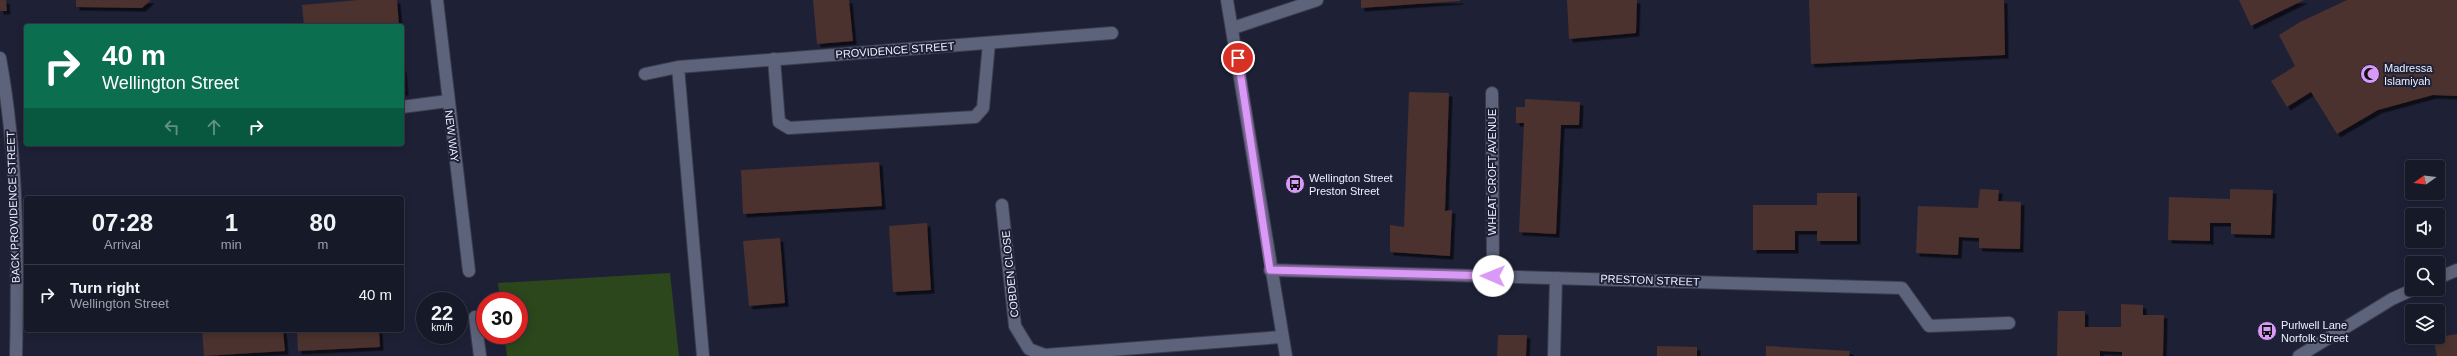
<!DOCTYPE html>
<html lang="en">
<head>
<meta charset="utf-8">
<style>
  :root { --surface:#161928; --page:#232634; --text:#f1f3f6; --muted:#9ea0a8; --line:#353845 }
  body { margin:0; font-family:Arial,sans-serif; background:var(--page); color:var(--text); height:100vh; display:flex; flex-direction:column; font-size:15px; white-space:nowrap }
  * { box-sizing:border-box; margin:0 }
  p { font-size:13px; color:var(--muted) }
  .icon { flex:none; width:22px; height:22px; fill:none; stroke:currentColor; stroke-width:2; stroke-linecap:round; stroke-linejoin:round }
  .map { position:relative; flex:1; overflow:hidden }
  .side { position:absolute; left:24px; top:196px; width:380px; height:136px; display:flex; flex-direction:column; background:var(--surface); border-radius:4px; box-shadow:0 2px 10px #0003,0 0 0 1px var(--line) }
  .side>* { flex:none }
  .banner { position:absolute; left:24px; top:24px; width:380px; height:122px; border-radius:4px; box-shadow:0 2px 10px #0003,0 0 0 1px var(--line); background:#0b6e4f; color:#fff; overflow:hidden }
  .needle { width:26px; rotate:256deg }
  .tools { position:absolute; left:2405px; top:160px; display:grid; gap:8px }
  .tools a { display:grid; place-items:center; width:40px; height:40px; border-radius:4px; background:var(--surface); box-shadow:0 2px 10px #0003,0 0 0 1px var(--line); font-size:20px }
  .speed { position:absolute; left:416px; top:292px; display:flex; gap:8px; font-size:20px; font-weight:700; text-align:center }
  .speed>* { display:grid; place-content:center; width:52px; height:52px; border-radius:50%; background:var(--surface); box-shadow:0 2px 10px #0003,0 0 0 1px var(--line); line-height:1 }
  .speed small { font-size:10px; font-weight:400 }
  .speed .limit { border:6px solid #d22; background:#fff; color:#111 }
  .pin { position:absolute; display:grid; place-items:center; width:34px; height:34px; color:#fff; margin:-17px; border:2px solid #fff; border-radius:50%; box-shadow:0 1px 4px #0007 }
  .me { position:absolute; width:44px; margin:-22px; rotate:271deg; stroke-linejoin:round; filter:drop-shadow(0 0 3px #0008) }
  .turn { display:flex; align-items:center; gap:14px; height:84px; padding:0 12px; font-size:18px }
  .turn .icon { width:52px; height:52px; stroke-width:2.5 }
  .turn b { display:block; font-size:28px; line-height:34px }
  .lanes { display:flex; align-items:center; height:38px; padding:0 12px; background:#0003; justify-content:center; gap:20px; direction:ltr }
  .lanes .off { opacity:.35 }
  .eta { display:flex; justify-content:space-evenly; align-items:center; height:68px; text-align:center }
  .eta b { font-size:24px; font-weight:600; line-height:28px }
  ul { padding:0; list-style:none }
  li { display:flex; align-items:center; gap:12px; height:60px; padding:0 12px; border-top:1px solid var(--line) }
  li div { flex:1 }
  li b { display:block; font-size:15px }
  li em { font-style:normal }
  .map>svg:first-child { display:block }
  .green { fill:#2c471c }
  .building { fill:#4b302f; filter:url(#shadow) }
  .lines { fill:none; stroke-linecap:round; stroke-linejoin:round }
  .lane-casing { stroke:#3a3d4e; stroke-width:14 }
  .street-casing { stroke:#3a3d4e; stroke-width:14 }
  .secondary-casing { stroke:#3a3d4e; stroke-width:14 }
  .lane { stroke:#5e637c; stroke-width:12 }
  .street { stroke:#5e637c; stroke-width:12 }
  .secondary { stroke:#5e637c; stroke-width:12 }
  .route-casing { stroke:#8d64a1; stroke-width:10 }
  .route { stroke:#d99af7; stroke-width:7 }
  .labels { text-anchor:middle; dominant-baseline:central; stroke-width:4; stroke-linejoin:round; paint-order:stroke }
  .street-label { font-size:11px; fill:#edf0fe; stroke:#1e2136 }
  .poi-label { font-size:11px; fill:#edf0fe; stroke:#1e2136; text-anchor:start }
</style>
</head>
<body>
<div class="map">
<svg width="2457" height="356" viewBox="0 0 2457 356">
  <defs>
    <filter id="shadow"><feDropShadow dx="3.5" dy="3.5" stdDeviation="0" flood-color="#0009"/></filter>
  </defs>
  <rect width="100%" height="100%" fill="#1e2136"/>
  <!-- green -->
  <path class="green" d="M670,273L679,356H507L504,335H519V301H500L498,283Z"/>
  <!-- building -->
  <path class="building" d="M0,0H6L7,11H0Z
    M76,0H151L142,8L76,7Z
    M358,0H397L399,26H304L302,5Z
    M813,0H849L853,41L817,44Z
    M1361,0H1460V1L1361,8Z
    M1567,0H1637L1636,33L1569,39Z
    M1809,0H2004L2005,55L1811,64Z
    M2239,0H2304L2251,26Z
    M2347,0H2457V96L2433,95L2378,110L2337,134L2311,92L2287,107L2271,81L2295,66L2279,35L2300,22Z
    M402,68H403L405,92H402Z
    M1409,92L1449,93L1445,211L1452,210L1450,256L1390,252V225L1404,227Z
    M1525,99L1580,102L1579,125H1561L1556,234L1519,232L1524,123H1516V107H1525Z
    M879,162L882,206L743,214L741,170Z
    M1980,189L1999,190L1998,201L2021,202L2020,249L1979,248V238L1959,237L1958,255L1916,253L1918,206L1978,208Z
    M2230,189L2273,190L2271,235L2231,234V223H2210V241L2168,240L2169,197L2230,199Z
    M1817,193H1857V241H1817V231H1795V250H1753V205H1817Z
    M927,223L931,290L893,292L889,226Z
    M780,238L785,303L749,306L743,241Z
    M2121,304L2143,305V315H2164L2163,356H2122V352L2100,351V356H2057L2058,311H2085V327H2121Z
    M202,330H283L285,351L204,356Z
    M297,330H379L380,347L298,351Z
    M2457,334V356H2437L2433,338Z
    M1498,335H1527L1526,356H1497Z
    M1657,346L1697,347V356H1657Z
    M1766,346L1850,351L1849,356H1766Z"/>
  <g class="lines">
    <defs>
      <path id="lane" d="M1233,28L1317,0
        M0,58C18,156 18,257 16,356
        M774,59L779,122L789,128L975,117L983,108L989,43
        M402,107L448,101
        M1554,356L1556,278"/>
      <path id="street" d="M437,0L469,271
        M678,67L703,356
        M645,74L678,67L1112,33
        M1492,93L1493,276
        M1002,205L1015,326L1029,349L1045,355L1281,337
        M1270,270L1902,288L1929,326L2009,323
        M475,317L480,356"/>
      <path id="secondary" d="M1227,0L1286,356
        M2438,278L2457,270
        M2299,356L2392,299L2414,289"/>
    </defs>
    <!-- lane casing -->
    <use href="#lane" class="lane-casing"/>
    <!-- street casing -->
    <use href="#street" class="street-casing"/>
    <!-- secondary casing -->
    <use href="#secondary" class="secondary-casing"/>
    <!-- lane -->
    <use href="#lane" class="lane"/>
    <!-- street -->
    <use href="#street" class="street"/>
    <!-- secondary -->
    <use href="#secondary" class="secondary"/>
  </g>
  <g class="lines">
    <defs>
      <path id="route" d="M1238,58L1270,270L1493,276"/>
    </defs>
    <!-- route casing -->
    <use href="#route" class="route-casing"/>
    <!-- route -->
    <use href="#route" class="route"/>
  </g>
  <!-- icons -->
  <defs>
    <symbol id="mosque-disc" viewBox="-11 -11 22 22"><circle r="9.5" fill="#d99af7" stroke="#1e2136"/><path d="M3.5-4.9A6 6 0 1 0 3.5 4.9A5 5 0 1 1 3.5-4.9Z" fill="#111"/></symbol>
    <symbol id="bus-disc" viewBox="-11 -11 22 22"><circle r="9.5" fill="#d99af7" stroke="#1e2136"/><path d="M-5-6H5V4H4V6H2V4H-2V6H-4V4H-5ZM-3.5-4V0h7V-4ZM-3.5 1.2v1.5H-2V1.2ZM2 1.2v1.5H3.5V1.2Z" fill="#111"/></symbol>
  </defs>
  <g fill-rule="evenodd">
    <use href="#mosque-disc" x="2359" y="63" width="22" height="22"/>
    <use href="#bus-disc" x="1284" y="173" width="22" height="22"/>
    <use href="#bus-disc" x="2256" y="320" width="22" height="22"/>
  </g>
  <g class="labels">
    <!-- street labels -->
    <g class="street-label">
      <text transform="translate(895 50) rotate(-4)">PROVIDENCE STREET</text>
      <text transform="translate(452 136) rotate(83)">NEW WAY</text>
      <text transform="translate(1492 172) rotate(-90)">WHEAT CROFT AVENUE</text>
      <text transform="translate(13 207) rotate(-92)">BACK PROVIDENCE STREET</text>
      <text transform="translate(1010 274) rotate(-96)">COBDEN CLOSE</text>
      <text transform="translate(1650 280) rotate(2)">PRESTON STREET</text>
    </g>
    <!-- poi labels -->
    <g class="poi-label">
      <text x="2384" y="68">Madressa<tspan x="2384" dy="13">Islamiyah</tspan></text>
      <text x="1309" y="178">Wellington Street<tspan x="1309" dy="13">Preston Street</tspan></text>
      <text x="2281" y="325">Purlwell Lane<tspan x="2281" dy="13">Norfolk Street</tspan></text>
    </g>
  </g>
</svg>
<div class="tools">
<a><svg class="needle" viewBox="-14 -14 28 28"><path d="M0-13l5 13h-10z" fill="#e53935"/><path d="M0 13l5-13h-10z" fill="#9ea0a8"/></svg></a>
<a><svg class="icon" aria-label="sound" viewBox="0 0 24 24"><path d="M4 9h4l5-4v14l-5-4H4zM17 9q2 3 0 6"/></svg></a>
<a><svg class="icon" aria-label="search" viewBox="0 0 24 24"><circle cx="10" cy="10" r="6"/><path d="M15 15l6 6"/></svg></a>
<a><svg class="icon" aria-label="layers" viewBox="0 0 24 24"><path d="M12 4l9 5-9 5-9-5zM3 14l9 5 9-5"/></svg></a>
</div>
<div class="speed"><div>22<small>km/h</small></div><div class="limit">30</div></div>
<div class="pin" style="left:1238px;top:58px;background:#d93025"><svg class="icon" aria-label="arrive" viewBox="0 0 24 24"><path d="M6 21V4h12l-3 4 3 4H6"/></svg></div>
<svg class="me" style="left:1493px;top:276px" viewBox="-20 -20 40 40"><circle r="19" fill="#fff"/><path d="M0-13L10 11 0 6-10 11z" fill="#d99af7"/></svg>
<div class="banner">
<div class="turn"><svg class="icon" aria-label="right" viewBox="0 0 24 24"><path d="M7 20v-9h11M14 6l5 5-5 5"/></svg><div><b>40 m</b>Wellington Street</div></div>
<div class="lanes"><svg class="icon off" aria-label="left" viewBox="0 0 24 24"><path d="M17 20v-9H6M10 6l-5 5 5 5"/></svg><svg class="icon off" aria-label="ahead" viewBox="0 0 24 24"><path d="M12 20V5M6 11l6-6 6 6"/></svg><svg class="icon" aria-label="right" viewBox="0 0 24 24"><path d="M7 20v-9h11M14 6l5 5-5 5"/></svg></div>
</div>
<section class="side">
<div class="eta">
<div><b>07:28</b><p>Arrival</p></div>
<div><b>1</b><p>min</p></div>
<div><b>80</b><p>m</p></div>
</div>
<ul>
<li><svg class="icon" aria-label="right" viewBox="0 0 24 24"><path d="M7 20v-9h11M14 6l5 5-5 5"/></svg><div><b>Turn right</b><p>Wellington Street</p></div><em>40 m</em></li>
</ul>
</section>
</div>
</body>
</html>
